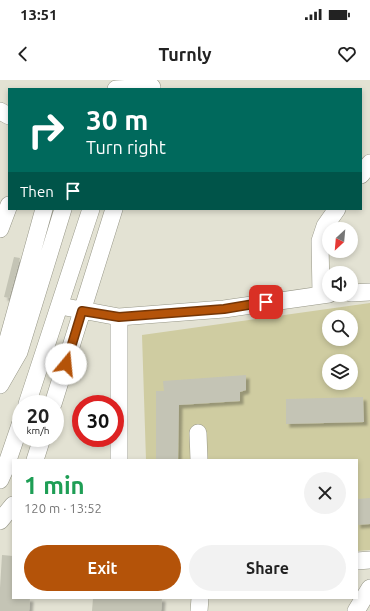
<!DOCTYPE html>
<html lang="en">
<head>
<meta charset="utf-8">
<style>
  :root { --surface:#fff; --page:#f2f2f2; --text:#222; --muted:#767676; --accent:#b45309 }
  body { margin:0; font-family:Ubuntu,sans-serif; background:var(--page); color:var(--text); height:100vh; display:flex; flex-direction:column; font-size:15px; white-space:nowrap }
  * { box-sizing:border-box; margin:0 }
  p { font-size:13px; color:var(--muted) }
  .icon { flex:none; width:22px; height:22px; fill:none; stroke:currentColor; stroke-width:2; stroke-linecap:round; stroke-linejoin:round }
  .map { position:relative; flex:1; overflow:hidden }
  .details { position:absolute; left:12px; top:379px; width:346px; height:140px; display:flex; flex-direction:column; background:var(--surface); border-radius:0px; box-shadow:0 2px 6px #0003 }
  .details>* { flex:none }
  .hud { position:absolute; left:8px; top:8px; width:354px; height:122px; border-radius:0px; box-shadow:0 2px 6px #0003; background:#00695c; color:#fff; overflow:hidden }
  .needle { width:26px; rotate:206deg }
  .fabs { position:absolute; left:322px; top:142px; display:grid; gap:8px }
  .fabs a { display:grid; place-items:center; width:36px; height:36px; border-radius:50%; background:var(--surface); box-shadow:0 2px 6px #0003; font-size:20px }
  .speed { position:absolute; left:12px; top:315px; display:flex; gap:8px; font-size:20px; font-weight:700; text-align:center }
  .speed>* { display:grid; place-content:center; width:52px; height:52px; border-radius:50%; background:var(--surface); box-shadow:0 2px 6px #0003; line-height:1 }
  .speed small { font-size:10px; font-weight:400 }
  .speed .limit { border:6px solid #d22; background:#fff; color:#111 }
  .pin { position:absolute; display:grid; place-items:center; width:34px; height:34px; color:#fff; margin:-17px; border-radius:8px; box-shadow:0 2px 6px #0006 }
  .me { position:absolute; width:44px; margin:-22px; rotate:17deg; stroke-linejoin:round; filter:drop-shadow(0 0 3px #0008) }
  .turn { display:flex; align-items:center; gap:14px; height:84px; padding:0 12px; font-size:18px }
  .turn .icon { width:52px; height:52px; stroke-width:2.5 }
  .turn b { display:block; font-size:28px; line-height:34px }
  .then { display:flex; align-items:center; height:38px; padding:0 12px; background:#0003; gap:8px; font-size:15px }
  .round { display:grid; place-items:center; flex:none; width:42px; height:42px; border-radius:21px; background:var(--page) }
  .headline { display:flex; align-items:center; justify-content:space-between; height:68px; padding:0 12px }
  h1 { font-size:24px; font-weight:700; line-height:30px; color:#1e9e55 }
  .cta { display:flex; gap:8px; margin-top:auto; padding:8px 12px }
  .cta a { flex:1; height:46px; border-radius:24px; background:var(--accent); color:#fff; font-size:16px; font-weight:700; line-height:46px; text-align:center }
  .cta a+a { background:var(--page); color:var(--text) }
  .status { display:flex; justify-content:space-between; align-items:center; height:28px; padding:0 20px; background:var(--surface); direction:ltr }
  .status svg { height:11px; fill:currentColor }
  header { display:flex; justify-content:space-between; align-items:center; height:52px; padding:0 12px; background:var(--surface); font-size:18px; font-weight:700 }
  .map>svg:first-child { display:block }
  .green { fill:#cfcca1; fill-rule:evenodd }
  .building { fill:#c4c4b5; filter:url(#shadow) }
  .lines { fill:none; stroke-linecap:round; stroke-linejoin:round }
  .minor-casing { stroke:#979788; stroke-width:18 }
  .minor { stroke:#fff; stroke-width:17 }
  .route-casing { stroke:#753606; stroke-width:10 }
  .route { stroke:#b45309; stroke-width:7 }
</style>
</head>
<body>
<div class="status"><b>13:51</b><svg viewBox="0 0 49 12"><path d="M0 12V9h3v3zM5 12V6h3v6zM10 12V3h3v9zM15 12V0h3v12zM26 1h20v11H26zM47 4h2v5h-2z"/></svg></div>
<header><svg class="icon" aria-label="back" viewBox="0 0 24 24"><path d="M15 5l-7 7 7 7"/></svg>Turnly<svg class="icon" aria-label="heart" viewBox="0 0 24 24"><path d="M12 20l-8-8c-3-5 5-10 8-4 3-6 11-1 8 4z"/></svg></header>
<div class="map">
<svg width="370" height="531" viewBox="0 0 370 531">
  <defs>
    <filter id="shadow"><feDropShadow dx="3.5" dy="3.5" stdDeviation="1" flood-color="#0004"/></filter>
  </defs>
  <rect width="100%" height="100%" fill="#e3e2d3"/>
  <!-- green -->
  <path class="green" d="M370,223V470L357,471V380H146L142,255ZM329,237H351V259H329ZM329,281H351V303H329Z"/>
  <!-- building -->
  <path class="building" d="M14,177L20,178L9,218L4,217Z
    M246,295V310L240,312V321L179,325L178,380H156V311H164L163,301Z
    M363,317L364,342L286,344V319Z
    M370,418V444L357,445V419Z
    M2,475L13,476V518H30L29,531H0V508Z
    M93,518H162L161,531H92Z"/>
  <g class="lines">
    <defs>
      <path id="minor" d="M116,9L152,7
        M0,31L9,36
        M361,95L370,83
        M0,149L9,125
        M351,213L370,212
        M321,214L320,161L325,146L337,129
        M60,226L119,237L224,229L329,214
        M0,288L44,129
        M0,305L19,272L63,129
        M27,324L91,129
        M53,324L114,129
        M198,353L199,380
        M35,380L42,358
        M119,380V237
        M0,400L5,389L21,342
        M0,441L13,425
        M357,481L370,480
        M199,531L200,518
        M356,531L370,508"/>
    </defs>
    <!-- minor casing -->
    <use href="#minor" class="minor-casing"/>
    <!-- minor -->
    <use href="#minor" class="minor"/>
  </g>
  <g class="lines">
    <defs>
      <path id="route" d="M66,284L82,231L119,237L224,229L266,222"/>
    </defs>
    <!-- route casing -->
    <use href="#route" class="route-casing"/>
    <!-- route -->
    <use href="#route" class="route"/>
  </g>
</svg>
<div class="fabs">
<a><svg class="needle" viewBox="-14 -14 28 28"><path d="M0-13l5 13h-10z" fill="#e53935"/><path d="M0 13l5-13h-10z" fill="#767676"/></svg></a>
<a><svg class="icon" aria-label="sound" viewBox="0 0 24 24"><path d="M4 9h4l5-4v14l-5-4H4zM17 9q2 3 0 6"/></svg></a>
<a><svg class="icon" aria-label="search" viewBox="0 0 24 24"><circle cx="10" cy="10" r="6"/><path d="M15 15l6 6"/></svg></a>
<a><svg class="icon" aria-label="layers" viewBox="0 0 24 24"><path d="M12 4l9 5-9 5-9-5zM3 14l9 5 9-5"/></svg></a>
</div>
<div class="speed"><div>20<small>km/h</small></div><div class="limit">30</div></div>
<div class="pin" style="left:266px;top:222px;background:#d93025"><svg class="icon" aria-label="arrive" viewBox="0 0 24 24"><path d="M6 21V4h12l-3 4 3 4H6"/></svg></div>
<svg class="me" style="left:66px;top:284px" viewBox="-20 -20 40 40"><circle r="19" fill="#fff"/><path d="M0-13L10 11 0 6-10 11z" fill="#b45309"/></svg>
<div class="hud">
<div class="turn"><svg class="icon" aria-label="right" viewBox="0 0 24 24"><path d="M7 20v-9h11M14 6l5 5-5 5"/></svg><div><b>30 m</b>Turn right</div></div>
<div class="then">Then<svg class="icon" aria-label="arrive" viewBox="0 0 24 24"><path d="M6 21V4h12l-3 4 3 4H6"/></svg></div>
</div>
<section class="details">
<div class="headline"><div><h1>1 min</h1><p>120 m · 13:52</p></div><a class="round"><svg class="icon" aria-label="close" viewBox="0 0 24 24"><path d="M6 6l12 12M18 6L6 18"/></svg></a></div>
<div class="cta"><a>Exit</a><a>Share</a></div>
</section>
</div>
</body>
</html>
